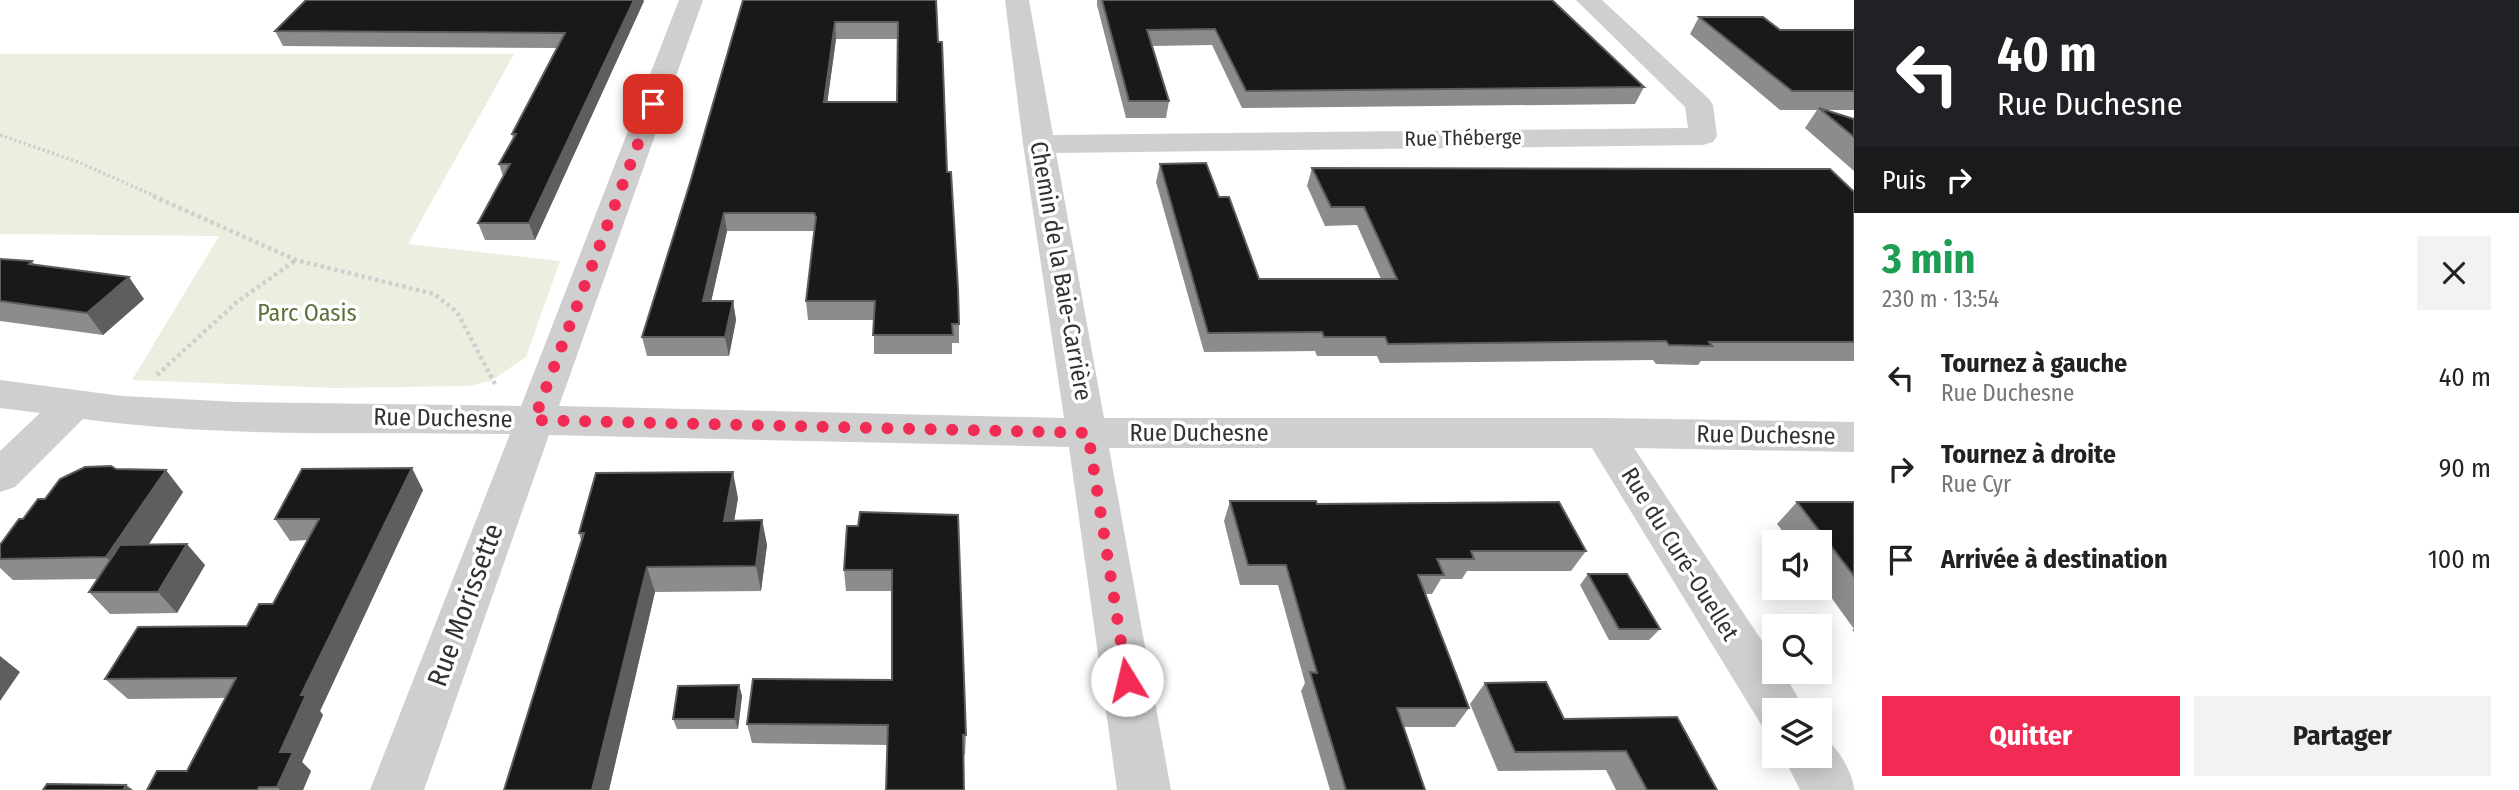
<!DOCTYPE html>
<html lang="fr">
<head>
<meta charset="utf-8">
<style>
  :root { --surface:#fff; --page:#f2f2f2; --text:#222; --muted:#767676; --accent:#f22b54 }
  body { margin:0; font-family:"Fira Sans Condensed",sans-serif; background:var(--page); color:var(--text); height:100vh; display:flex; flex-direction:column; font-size:26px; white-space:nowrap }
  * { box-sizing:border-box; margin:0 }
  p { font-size:23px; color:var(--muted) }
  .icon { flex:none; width:38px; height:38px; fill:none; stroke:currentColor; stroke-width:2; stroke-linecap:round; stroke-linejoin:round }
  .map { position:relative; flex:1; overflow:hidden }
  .panel { display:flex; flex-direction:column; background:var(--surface); width:665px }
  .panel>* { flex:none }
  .guide { background:#202124; color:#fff; overflow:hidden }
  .fabs { position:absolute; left:1762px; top:530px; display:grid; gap:14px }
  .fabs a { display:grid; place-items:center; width:70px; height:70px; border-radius:0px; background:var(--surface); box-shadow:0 4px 18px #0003; font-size:35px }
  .pin { position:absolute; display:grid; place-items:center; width:60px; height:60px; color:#fff; margin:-30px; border-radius:14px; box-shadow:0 4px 10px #0006 }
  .me { position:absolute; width:77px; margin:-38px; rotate:351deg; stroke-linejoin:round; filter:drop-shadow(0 0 5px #0008) }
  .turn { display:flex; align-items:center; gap:24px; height:147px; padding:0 28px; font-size:32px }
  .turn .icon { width:91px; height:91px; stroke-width:2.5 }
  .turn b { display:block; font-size:49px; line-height:60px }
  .then { display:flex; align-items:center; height:66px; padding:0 28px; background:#0003; gap:14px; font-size:26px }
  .round { display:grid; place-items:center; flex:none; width:74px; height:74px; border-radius:0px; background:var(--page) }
  .overview { display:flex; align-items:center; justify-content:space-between; height:119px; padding:0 28px }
  h1 { font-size:42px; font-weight:700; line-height:52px; color:#1e9e55 }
  .button { display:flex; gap:14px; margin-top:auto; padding:14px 28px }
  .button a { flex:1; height:80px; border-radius:0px; background:var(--accent); color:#fff; font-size:28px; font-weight:700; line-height:80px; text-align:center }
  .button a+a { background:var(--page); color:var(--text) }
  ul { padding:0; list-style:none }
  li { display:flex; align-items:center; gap:21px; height:91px; padding:0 28px }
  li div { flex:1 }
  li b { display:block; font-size:26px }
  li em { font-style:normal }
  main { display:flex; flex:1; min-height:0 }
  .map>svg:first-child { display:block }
  .green { fill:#eaefe0 }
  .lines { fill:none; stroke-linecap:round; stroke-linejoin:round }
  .path-far1 { stroke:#cfcfcf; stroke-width:3.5; stroke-dasharray:2.5 2.5; stroke-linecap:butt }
  .path { stroke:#cfcfcf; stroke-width:4.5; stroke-dasharray:3.5 3.5; stroke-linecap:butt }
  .street { fill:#cfcfcf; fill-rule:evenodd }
  .wall { fill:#8c8c8c; fill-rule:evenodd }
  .shaded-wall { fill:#5e5e5e }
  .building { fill:#191919; stroke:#5e5e5e; stroke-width:2; fill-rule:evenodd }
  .route { stroke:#f22b54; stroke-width:12; stroke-dasharray:0 21.6 }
  .labels { text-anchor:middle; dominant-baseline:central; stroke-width:7; stroke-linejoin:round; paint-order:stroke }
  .far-street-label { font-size:21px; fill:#323232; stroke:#fff }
  .street-label { font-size:24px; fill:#323232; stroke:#fff }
  .park-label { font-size:24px; fill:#5c723b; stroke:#fff }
  .near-street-label { font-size:28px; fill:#323232; stroke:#fff }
</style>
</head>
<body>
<main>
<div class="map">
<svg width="1854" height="790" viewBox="0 0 1854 790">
  <rect width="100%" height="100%" fill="#fff"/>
  <!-- green -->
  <path class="green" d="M0,54H514L408,244L560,261L526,357L491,381L469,386L334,388L132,380L219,236L0,234Z"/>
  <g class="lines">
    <!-- path-far1 -->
    <path class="path-far1" d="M0,135L78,162L157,197"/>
    <!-- path -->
    <path class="path" d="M153,196L296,260L434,294L457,312L495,384
      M157,375L237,302L296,260"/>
    <!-- street -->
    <path class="street" d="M679,0H703L559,406L1064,418L1023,144L1005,0H1029L1053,135L1688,128L1685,107L1576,0H1602L1709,99L1713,105L1717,136L1713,142L1703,145L1056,153L1104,418H1603L1854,422V452L1634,448L1774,659V672H1783L1805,710H1774V731L1762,726L1592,448H1109L1171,790H1117L1069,447L549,435L424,790H370L510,434C368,432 223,438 83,419L15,487L0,492V451L40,413L0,408V380L122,396L238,402L521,406Z
      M1820,736C1835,741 1854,774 1854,790H1800L1783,756H1820Z"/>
  </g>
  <!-- wall -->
  <path class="wall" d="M306,0H643L644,1L535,240H485L478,223L503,176L499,164L513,138L512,134L557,48L283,46L275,31Z
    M743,0H936L938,42L959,324V343H952V354H874V320H808L806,301L814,231H727L711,301H733L736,320L729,356H647L642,337L690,183ZM836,39H898L897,102H827Z
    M1097,0H1552L1644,87L1635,104L1242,108L1212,45L1152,46L1169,101L1166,118H1126L1097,5Z
    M1699,17L1780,30H1854V110H1826L1854,119V171L1805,128L1817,110H1780L1690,34Z
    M1160,164L1219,197L1259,279H1381L1357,225L1325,226L1307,186L1312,168L1854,192V361H1701L1698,365L1656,364L1653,360L1380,363L1377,356H1317L1315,351L1204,352L1156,182Z
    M0,259L32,261L34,264L144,299L103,335L0,321Z
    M116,469L183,492L149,544L205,565L177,613L110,614L89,592L97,579L13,580L0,568V545L23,519L45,499Z
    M423,490L320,711L323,715L302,762L311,771L303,790H147L187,771L225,698L128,699L105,679L247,626L273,604L307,540L290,541L275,519Z
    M738,498L734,521L762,520L767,545L761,591L655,592L609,790H504L581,540L579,533Z
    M1230,501L1317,504L1586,551L1571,571H1467L1462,579H1441L1432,594H1425L1469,708L1455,727H1403L1425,790H1330L1301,691L1305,683L1278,585H1240L1224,521Z
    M1797,502H1854V632L1852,630L1854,629L1820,582V542H1791L1777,524Z
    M958,515L966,735L965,755L888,745L752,743L747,724L892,680V591H846L844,570L858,526Z
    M1588,574L1660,629L1649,640H1609L1580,585Z
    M1485,683L1564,719L1717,790H1616L1606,770L1498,771L1470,704Z
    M739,685L742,696L738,729H677L673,719Z"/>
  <!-- shaded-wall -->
  <path class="shaded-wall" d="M634,0H643L644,1L535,240L529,223Z
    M835,22L836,39L825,120L824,102Z
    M724,213L727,231L707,320L703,301Z
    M129,277L144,299L103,335L87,313Z
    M733,301L736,320L729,356L725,337Z
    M412,468L423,490L320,711L323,715L302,762L311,771L303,790H280L277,787L280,752L301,695Z
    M166,470L183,492L126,579L106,557Z
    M733,472L738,498L730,546L724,521Z
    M762,520L767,545L761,591L756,566Z
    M187,544L205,565L177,613L158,592Z
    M647,567L655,592L609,790H592Z
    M0,656L20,672L0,701Z
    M739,685L742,696L738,729L735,719Z
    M126,785L133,790H123Z"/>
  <!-- building -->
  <path class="building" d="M306,0H634L529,223H478L510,164H499L516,134H512L565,33L275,31Z
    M743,0H936L938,42H942L947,172H951L958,289L959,324H952L953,335H873L875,301H806L816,217L814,213H724L703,301H733L725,337H642L690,183ZM835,22H898L897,102H824Z
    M1102,0H1552L1644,87L1246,91L1215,29L1147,30L1169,101H1129Z
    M1699,17H1763L1780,30H1854V91H1792Z
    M1819,108L1854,119V137Z
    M1206,163L1219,197H1229L1259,279H1397L1364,207H1331L1312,168L1830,169L1854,192V342H1709L1712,346L1669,345L1666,341L1388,344L1385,337H1324L1322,332L1208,333L1160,164Z
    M0,259L32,261L29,264L129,277L87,313L0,301Z
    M111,466L116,469L166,470L106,557L0,559V545L19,519H23L38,499H45L60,479L85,467Z
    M412,468L301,695H306L280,752H293L277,787H259L257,790H147L157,771H187L236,678L105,679L138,627L247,626L259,604H273L319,519H275L302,469Z
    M733,472L724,521L762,520L756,566L647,567L592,790H504L584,533H579L596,473Z
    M1230,501H1316L1317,504L1559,502L1586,551H1471L1474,559H1437L1444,575H1418L1469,708H1397L1425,790H1346L1310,672L1317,673L1286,565H1248Z
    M1797,502H1854V576Z
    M860,512L958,515L966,735H963L964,790H886L888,725L747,724L753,679L892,680V570H844L847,526H858Z
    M187,544L158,592H89L120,545Z
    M1588,574H1627L1660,629H1619Z
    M1546,682L1564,719L1677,717L1717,790H1647L1626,751L1515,752L1485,683Z
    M739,685L735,719H673L678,686Z
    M47,784L126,785L123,790H43Z"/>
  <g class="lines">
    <!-- route -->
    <path class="route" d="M653,104L534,420L1088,433L1127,680"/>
  </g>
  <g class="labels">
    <!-- far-street labels -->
    <g class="far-street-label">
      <text transform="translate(1463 138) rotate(-1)">Rue Théberge</text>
    </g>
    <!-- street labels -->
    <g class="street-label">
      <text transform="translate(1061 271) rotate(80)">Chemin de la Baie-Carrière</text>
      <text transform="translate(443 418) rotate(1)">Rue Duchesne</text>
      <text x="1199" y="433">Rue Duchesne</text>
      <text transform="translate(1766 435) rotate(1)">Rue Duchesne</text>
      <text transform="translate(1680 554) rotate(58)">Rue du Curé-Ouellet</text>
    </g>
    <!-- park labels -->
    <g class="park-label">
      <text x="307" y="313">Parc Oasis</text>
    </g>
    <!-- near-street labels -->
    <g class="near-street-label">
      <text transform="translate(465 605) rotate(-70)">Rue Morissette</text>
    </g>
  </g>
</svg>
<div class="fabs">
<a><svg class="icon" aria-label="sound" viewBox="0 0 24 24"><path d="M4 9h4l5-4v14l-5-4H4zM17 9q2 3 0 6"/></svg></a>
<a><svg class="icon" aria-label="search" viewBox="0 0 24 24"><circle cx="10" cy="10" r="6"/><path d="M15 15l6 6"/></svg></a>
<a><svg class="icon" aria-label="layers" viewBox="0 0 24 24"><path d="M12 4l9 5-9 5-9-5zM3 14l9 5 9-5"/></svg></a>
</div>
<div class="pin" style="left:653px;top:104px;background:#d93025"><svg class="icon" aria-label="arrive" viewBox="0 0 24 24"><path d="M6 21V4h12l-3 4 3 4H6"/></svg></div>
<svg class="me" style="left:1127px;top:680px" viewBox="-20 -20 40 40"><circle r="19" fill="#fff"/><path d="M0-13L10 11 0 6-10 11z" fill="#f22b54"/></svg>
</div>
<section class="panel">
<div class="guide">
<div class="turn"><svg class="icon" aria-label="left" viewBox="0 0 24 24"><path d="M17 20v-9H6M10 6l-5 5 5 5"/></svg><div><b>40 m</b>Rue Duchesne</div></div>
<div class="then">Puis<svg class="icon" aria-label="right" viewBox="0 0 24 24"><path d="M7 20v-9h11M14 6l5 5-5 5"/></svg></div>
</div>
<div class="overview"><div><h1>3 min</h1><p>230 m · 13:54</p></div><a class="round"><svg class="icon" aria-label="close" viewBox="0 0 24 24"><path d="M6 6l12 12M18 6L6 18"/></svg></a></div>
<ul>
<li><svg class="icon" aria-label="left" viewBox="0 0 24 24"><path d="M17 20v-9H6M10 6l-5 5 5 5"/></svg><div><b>Tournez à gauche</b><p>Rue Duchesne</p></div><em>40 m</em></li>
<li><svg class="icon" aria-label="right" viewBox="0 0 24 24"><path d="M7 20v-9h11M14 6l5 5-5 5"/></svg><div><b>Tournez à droite</b><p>Rue Cyr</p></div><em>90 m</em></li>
<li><svg class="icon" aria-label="arrive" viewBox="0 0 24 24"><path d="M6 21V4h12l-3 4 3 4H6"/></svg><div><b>Arrivée à destination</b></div><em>100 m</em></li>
</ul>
<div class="button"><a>Quitter</a><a>Partager</a></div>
</section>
</main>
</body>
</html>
